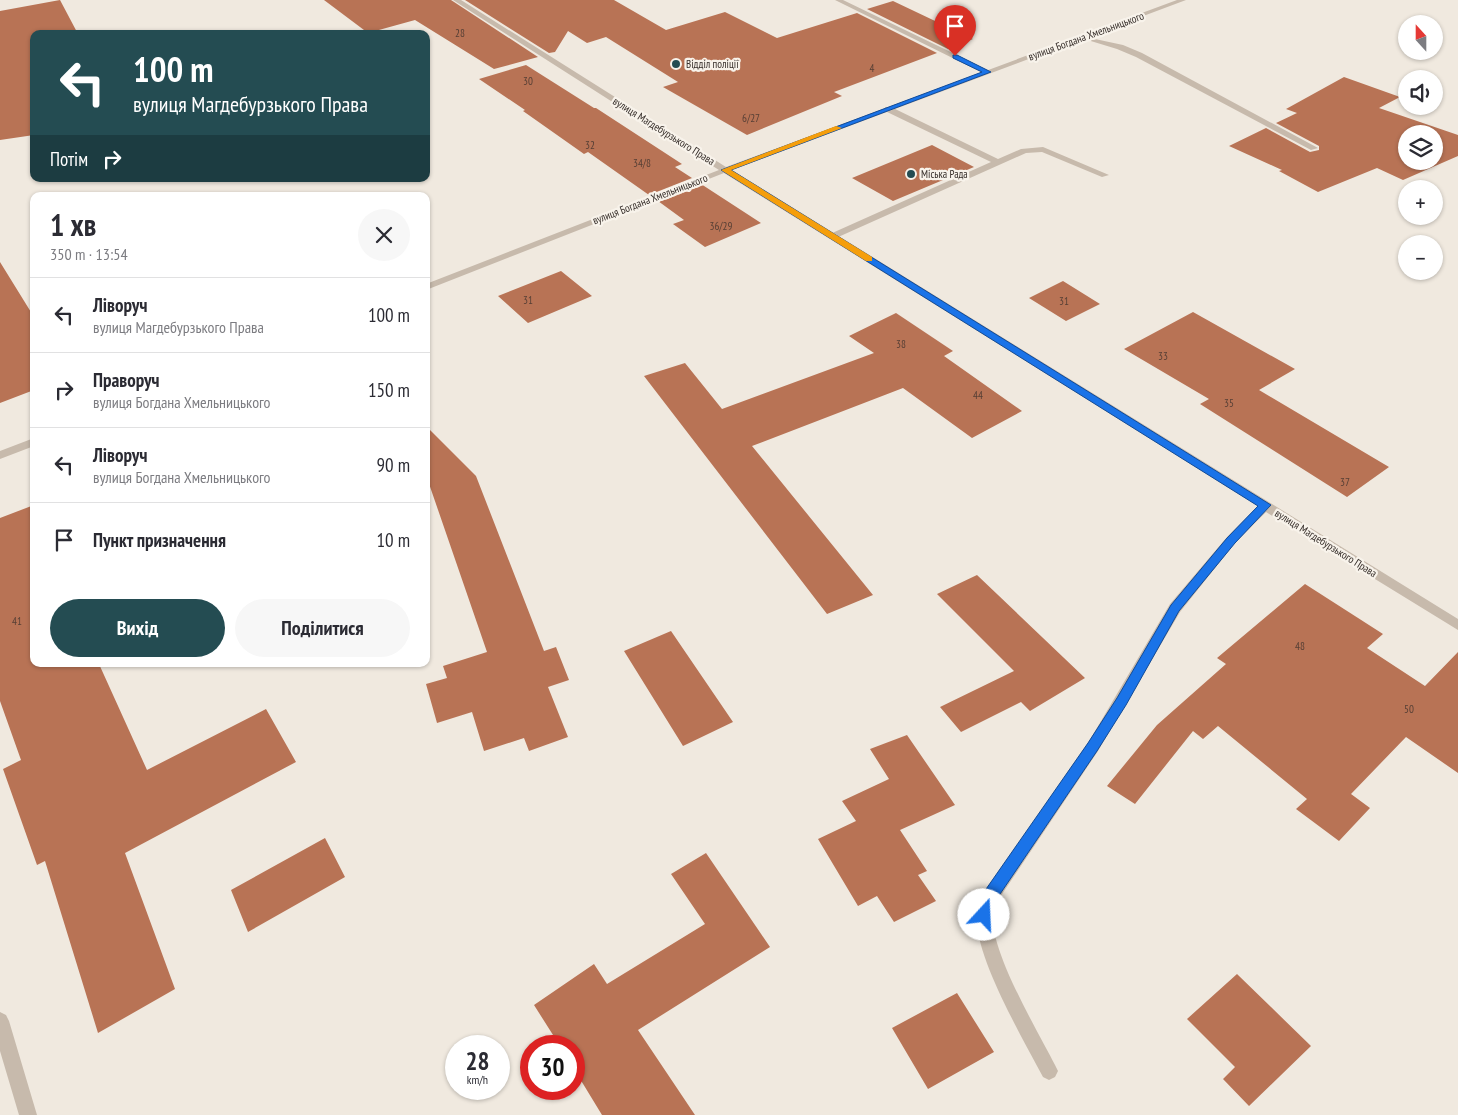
<!DOCTYPE html>
<html lang="uk">
<head>
<meta charset="utf-8">
<style>
  :root { --surface:#fff; --page:#f7f7f7; --text:#2b2b33; --muted:#7c7c81; --line:#e1e1e2; --accent:#244c52 }
  body { margin:0; font-family:"PT Sans Narrow",sans-serif; background:var(--page); color:var(--text); height:100vh; display:flex; flex-direction:column; font-size:19px; white-space:nowrap }
  * { box-sizing:border-box; margin:0 }
  p { font-size:16px; color:var(--muted) }
  .icon { flex:none; width:28px; height:28px; fill:none; stroke:currentColor; stroke-width:2; stroke-linecap:round; stroke-linejoin:round }
  .map { position:relative; flex:1; overflow:hidden }
  .drawer { position:absolute; left:30px; top:192px; width:400px; height:475px; display:flex; flex-direction:column; background:var(--surface); border-radius:10px; box-shadow:0 1px 4px #0004 }
  .drawer>* { flex:none }
  .hud { position:absolute; left:30px; top:30px; width:400px; height:152px; border-radius:10px; box-shadow:0 1px 4px #0004; background:#244c52; color:#fff; overflow:hidden }
  .needle { width:32px; rotate:339deg }
  .controls { position:absolute; left:1398px; top:15px; display:grid; gap:10px }
  .controls a { display:grid; place-items:center; width:45px; height:45px; border-radius:50%; background:var(--surface); box-shadow:0 1px 4px #0004; font-size:25px }
  .speed { position:absolute; left:445px; top:1035px; display:flex; gap:10px; font-size:25px; font-weight:700; text-align:center }
  .speed>* { display:grid; place-content:center; width:65px; height:65px; border-radius:50%; background:var(--surface); box-shadow:0 1px 4px #0004; line-height:1 }
  .speed small { font-size:12px; font-weight:400 }
  .speed .limit { border:8px solid #d22; background:#fff; color:#111 }
  .pin { position:absolute; display:grid; place-items:center; width:42px; height:42px; color:#fff; margin:-51px -21px; border-radius:50% 50% 50% 0; rotate:-45deg; box-shadow:0 0 5px #0007 }
  .pin .icon { rotate:45deg }
  .me { position:absolute; width:55px; margin:-28px; rotate:20deg; stroke-linejoin:round; filter:drop-shadow(0 0 4px #0008) }
  .turn { display:flex; align-items:center; gap:18px; height:105px; padding:0 20px; font-size:22px }
  .turn .icon { width:65px; height:65px; stroke-width:2.5 }
  .turn b { display:block; font-size:35px; line-height:42px }
  .then { display:flex; align-items:center; height:48px; padding:0 20px; background:#0003; gap:10px; font-size:19px }
  .round { display:grid; place-items:center; flex:none; width:52px; height:52px; border-radius:26px; background:var(--page) }
  .headline { display:flex; align-items:center; justify-content:space-between; height:85px; padding:0 20px }
  h1 { font-size:30px; font-weight:700; line-height:38px }
  .primary-button { display:flex; gap:10px; margin-top:auto; padding:10px 20px }
  .primary-button a { flex:1; height:58px; border-radius:30px; background:var(--accent); color:#fff; font-size:20px; font-weight:700; line-height:58px; text-align:center }
  .primary-button a+a { background:var(--page); color:var(--text) }
  ul { padding:0; list-style:none }
  li { display:flex; align-items:center; gap:15px; height:75px; padding:0 20px; border-top:1px solid var(--line) }
  li div { flex:1 }
  li b { display:block; font-size:19px }
  li em { font-style:normal }
  .map>svg:first-child { display:block }
  .building { fill:#b87355; fill-rule:evenodd }
  .lines { fill:none; stroke-linecap:round; stroke-linejoin:round }
  .service { fill:#c7baac; fill-rule:evenodd }
  .minor { fill:#c7baac; fill-rule:evenodd }
  .route { fill:#1a73e8; stroke:#114b97 }
  .slow { fill:#f59e0b }
  .poi-dot { fill:#244c52; stroke:#f8f3eb; stroke-width:2 }
  .labels { text-anchor:middle; dominant-baseline:central; stroke-width:4.5; stroke-linejoin:round; paint-order:stroke }
  .number-label { font-size:11px; fill:#563f35 }
  .far-street-label { font-size:11px; fill:#362e2a; stroke:#f8f3eb }
  .far-poi-label { font-size:11px; fill:#362e2a; stroke:#f8f3eb; text-anchor:start }
</style>
</head>
<body>
<div class="map">
<svg width="1458" height="1115" viewBox="0 0 1458 1115">
  <rect width="100%" height="100%" fill="#f0e9df"/>
  <!-- building -->
  <path class="building" d="M60,0L78,34H34V135L0,140V11Z
    M324,0H451L538,57L494,69L415,20L368,33Z
    M465,0H614L666,30L725,12L777,38L857,13L937,53L834,92L842,96L747,135L663,87L678,82L606,37L587,43L568,31L555,52L549,53Z
    M893,1L973,39L948,49L867,9Z
    M526,65L594,108H596L682,164L675,167L692,178L649,195L588,152L584,154L523,111L525,110L479,79Z
    M1344,77L1400,97L1379,108L1458,135V156L1403,180L1377,168L1318,192L1279,171L1282,170L1229,146L1266,128L1310,152L1319,150V146L1276,123L1297,113L1286,109ZM1406,134H1434V161H1406Z
    M932,145L974,167L893,201L852,178Z
    M701,184L761,223L705,247L673,224L684,220L658,201Z
    M0,262L34,317V390L0,403Z
    M561,271L592,296L528,323L498,296Z
    M1063,281L1100,304L1066,321L1029,298Z
    M1193,312L1295,369L1259,390L1389,467L1347,497L1200,404L1209,399L1124,349Z
    M896,313L953,351L944,356L1022,411L972,438L903,388L752,446L873,595L827,614L644,376L685,363L722,409L874,353L849,336Z
    M426,426L476,476L544,651L556,647L569,680L548,687L568,737L529,751L524,738L484,751L472,712L437,723L426,684L447,678L443,666L487,652L426,475Z
    M34,505V664H99L147,770L266,709L296,762L125,853L175,989L98,1033L45,861L37,865L3,769L21,760L0,701V518Z
    M977,575L1085,678L1030,711L1021,702L961,732L940,707L1014,671L937,594Z
    M1305,584L1383,634L1367,648L1425,686L1458,652V773L1406,737L1351,794L1370,808L1339,841L1296,809L1307,799L1218,726L1203,739L1193,731L1135,804L1107,786L1157,725L1226,664L1217,658Z
    M671,631L733,722L683,746L624,651Z
    M907,735L955,805L900,830L927,871L918,875L936,901L894,922L877,896L858,906L818,839L856,821L842,801L889,779L870,749Z
    M325,838L345,877L248,932L231,890Z
    M706,853L770,947L638,1030L695,1115H602L574,1069V1046H560L534,1005L594,964L607,984L705,924L671,874Z
    M1237,974L1311,1046L1249,1106L1223,1079L1235,1067L1187,1019Z
    M957,993L994,1052L928,1089L892,1028Z"/>
  <g class="lines">
    <!-- service -->
    <path class="service" d="M835,0H843L992,72L985,74Z
      M1081,36L1123,45L1142,53L1318,148L1311,150L1136,57L1117,49L1081,38Z
      M885,107H891L998,159L1021,149L1043,147L1109,175L1102,177L1042,152L1026,153L836,238H830V234L991,162L885,111Z"/>
    <!-- minor -->
    <path class="minor" d="M453,0H461L726,167L1177,0H1186L732,170L1458,619V630L1266,512L1235,543L1180,612L1098,751L994,906C983,941 1038,1031 1055,1065L1058,1071L1055,1077L1049,1080L1043,1077C1022,1037 976,959 976,915C976,909 979,903 981,897L1088,743L1170,604L1227,537L1258,506L724,173L426,290V284L719,170Z
      M34,438V446L0,459V451Z
      M0,1012L6,1015L9,1021L37,1115H19L0,1051Z"/>
  </g>
  <!-- route -->
  <path class="route" d="M953,55H957L991,72L731,170L1271,505L1235,543L1179,611L1126,705L1097,751L996,900L989,920L984,922L979,920L977,915L984,892L1088,743L1117,698L1171,605L1227,538L1258,506L721,170L982,72L953,58Z"/>
  <!-- slow -->
  <path class="slow" d="M836,126L842,128L731,170L872,257V261H866L721,170Z"/>
  <!-- markers -->
  <g class="poi-dot">
    <circle cx="676" cy="64" r="5"/>
    <circle cx="911" cy="174" r="5"/>
  </g>
  <g class="labels">
    <!-- number labels -->
    <g class="number-label">
      <text x="460" y="33">28</text>
      <text x="872" y="68">4</text>
      <text x="528" y="81">30</text>
      <text x="751" y="118">6/27</text>
      <text x="590" y="145">32</text>
      <text x="642" y="163">34/8</text>
      <text x="721" y="226">36/29</text>
      <text x="528" y="300">31</text>
      <text x="1064" y="301">31</text>
      <text x="901" y="344">38</text>
      <text x="1163" y="356">33</text>
      <text x="978" y="395">44</text>
      <text x="1229" y="403">35</text>
      <text x="1345" y="482">37</text>
      <text x="17" y="621">41</text>
      <text x="1300" y="646">48</text>
      <text x="1409" y="709">50</text>
    </g>
    <!-- far-street labels -->
    <g class="far-street-label">
      <text transform="translate(1086 36) rotate(-20)">вулиця Богдана Хмельницького</text>
      <text transform="translate(664 131) rotate(32)">вулиця Магдебурзького Права</text>
      <text transform="translate(650 199) rotate(-21)">вулиця Богдана Хмельницького</text>
      <text transform="translate(1326 543) rotate(32)">вулиця Магдебурзького Права</text>
    </g>
    <!-- far-poi labels -->
    <g class="far-poi-label">
      <text x="686" y="64">Відділ поліції</text>
      <text x="921" y="174">Міська Рада</text>
    </g>
  </g>
</svg>
<div class="controls">
<a><svg class="needle" viewBox="-14 -14 28 28"><path d="M0-13l5 13h-10z" fill="#e53935"/><path d="M0 13l5-13h-10z" fill="#7c7c81"/></svg></a>
<a><svg class="icon" aria-label="sound" viewBox="0 0 24 24"><path d="M4 9h4l5-4v14l-5-4H4zM17 9q2 3 0 6"/></svg></a>
<a><svg class="icon" aria-label="layers" viewBox="0 0 24 24"><path d="M12 4l9 5-9 5-9-5zM3 14l9 5 9-5"/></svg></a>
<a>+</a>
<a>−</a>
</div>
<div class="speed"><div>28<small>km/h</small></div><div class="limit">30</div></div>
<div class="pin" style="left:955px;top:56px;background:#d93025"><svg class="icon" aria-label="arrive" viewBox="0 0 24 24"><path d="M6 21V4h12l-3 4 3 4H6"/></svg></div>
<svg class="me" style="left:984px;top:915px" viewBox="-20 -20 40 40"><circle r="19" fill="#fff"/><path d="M0-13L10 11 0 6-10 11z" fill="#1a73e8"/></svg>
<div class="hud">
<div class="turn"><svg class="icon" aria-label="left" viewBox="0 0 24 24"><path d="M17 20v-9H6M10 6l-5 5 5 5"/></svg><div><b>100 m</b>вулиця Магдебурзького Права</div></div>
<div class="then">Потім<svg class="icon" aria-label="right" viewBox="0 0 24 24"><path d="M7 20v-9h11M14 6l5 5-5 5"/></svg></div>
</div>
<section class="drawer">
<div class="headline"><div><h1>1 хв</h1><p>350 m · 13:54</p></div><a class="round"><svg class="icon" aria-label="close" viewBox="0 0 24 24"><path d="M6 6l12 12M18 6L6 18"/></svg></a></div>
<ul>
<li><svg class="icon" aria-label="left" viewBox="0 0 24 24"><path d="M17 20v-9H6M10 6l-5 5 5 5"/></svg><div><b>Ліворуч</b><p>вулиця Магдебурзького Права</p></div><em>100 m</em></li>
<li><svg class="icon" aria-label="right" viewBox="0 0 24 24"><path d="M7 20v-9h11M14 6l5 5-5 5"/></svg><div><b>Праворуч</b><p>вулиця Богдана Хмельницького</p></div><em>150 m</em></li>
<li><svg class="icon" aria-label="left" viewBox="0 0 24 24"><path d="M17 20v-9H6M10 6l-5 5 5 5"/></svg><div><b>Ліворуч</b><p>вулиця Богдана Хмельницького</p></div><em>90 m</em></li>
<li><svg class="icon" aria-label="arrive" viewBox="0 0 24 24"><path d="M6 21V4h12l-3 4 3 4H6"/></svg><div><b>Пункт призначення</b></div><em>10 m</em></li>
</ul>
<div class="primary-button"><a>Вихід</a><a>Поділитися</a></div>
</section>
</div>
</body>
</html>
